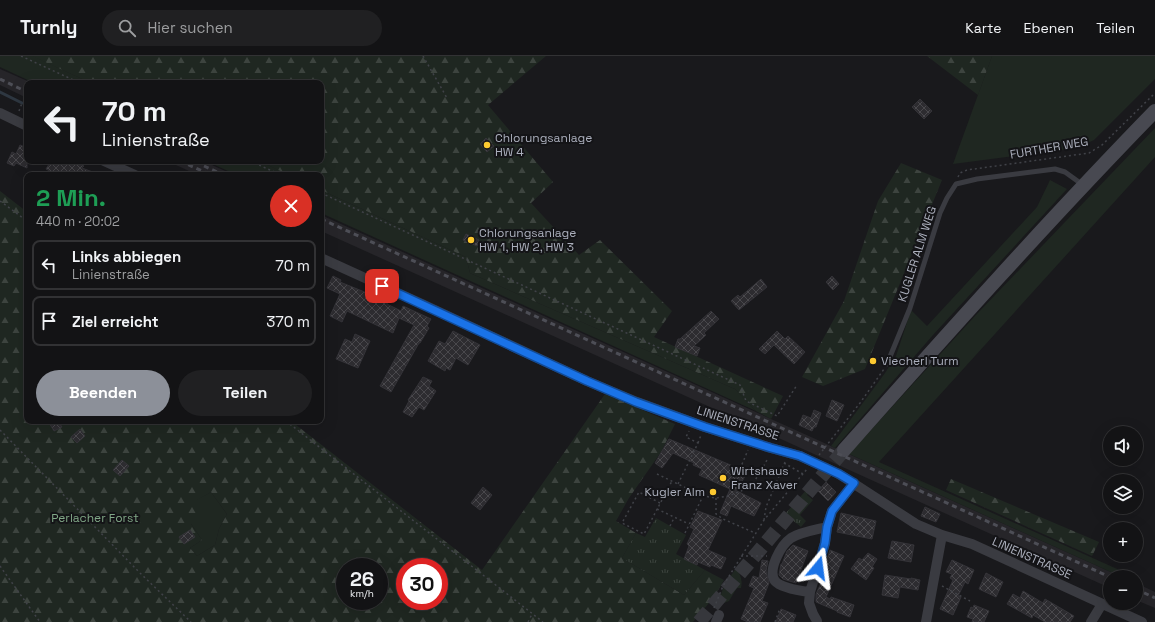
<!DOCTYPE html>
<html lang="de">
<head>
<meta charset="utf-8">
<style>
  :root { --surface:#131315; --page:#202022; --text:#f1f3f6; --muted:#9d9ea0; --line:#323234; --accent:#8c9099 }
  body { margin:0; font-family:"Space Grotesk",sans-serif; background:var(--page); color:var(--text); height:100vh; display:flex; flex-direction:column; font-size:15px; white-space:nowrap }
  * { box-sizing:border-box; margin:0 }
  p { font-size:13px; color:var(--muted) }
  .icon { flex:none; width:22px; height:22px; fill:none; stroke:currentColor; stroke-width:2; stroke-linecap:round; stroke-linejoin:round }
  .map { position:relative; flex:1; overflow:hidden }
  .sheet { position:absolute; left:24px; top:116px; width:300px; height:252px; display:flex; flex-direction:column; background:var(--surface); border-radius:8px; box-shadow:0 4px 16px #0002,0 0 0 1px var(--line) }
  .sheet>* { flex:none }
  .guide { position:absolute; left:24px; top:24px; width:300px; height:84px; border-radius:8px; box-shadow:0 4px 16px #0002,0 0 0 1px var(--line); background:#131315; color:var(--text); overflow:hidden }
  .controls { position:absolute; left:1103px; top:370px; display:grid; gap:8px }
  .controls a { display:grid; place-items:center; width:40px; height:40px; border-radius:50%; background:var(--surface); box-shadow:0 4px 16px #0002,0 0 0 1px var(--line); font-size:20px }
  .speed { position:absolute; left:336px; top:502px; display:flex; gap:8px; font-size:20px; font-weight:700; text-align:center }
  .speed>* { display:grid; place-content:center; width:52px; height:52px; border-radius:50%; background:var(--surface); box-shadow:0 4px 16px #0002,0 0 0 1px var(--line); line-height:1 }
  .speed small { font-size:10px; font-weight:400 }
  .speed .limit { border:6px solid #d22; background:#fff; color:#111 }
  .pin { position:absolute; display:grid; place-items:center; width:34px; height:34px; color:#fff; margin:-17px; border-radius:8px; box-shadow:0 2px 6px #0006 }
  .me { position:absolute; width:44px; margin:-22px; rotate:16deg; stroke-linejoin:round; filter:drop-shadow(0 0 3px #0008) }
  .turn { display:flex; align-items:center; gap:14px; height:84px; padding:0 12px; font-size:18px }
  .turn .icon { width:52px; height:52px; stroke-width:2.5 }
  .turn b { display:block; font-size:28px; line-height:34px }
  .round { display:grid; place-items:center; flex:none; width:42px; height:42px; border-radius:21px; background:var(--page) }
  .overview { display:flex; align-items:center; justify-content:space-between; height:68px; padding:0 12px }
  h1 { font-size:24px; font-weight:600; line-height:30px; color:#1e9e55 }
  .action { display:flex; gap:8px; margin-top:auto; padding:8px 12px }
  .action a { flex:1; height:46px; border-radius:24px; background:var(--accent); color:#fff; font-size:16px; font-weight:600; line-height:46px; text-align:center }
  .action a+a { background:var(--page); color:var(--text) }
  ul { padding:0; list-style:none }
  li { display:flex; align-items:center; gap:12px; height:50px; margin:0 8px 6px; padding:0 4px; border:2px solid var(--line); border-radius:8px }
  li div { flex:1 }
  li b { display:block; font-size:15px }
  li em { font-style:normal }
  header { display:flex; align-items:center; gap:24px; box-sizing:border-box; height:56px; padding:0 20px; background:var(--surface); border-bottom:1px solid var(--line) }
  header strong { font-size:19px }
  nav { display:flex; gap:22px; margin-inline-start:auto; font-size:14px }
  .search { width:280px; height:36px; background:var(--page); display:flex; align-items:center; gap:10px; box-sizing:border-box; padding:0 14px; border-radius:22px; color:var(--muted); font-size:15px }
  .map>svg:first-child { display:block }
  .built { fill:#262529 }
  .grass { fill:#1f2721 }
  .forest { fill:url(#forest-firs); fill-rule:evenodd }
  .park { fill:url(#park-tufts) }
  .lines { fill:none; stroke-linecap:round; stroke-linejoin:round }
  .stream { stroke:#2e3741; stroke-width:3 }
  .building { fill:url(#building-cross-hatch); stroke:#343338 }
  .secondary-tunnel { stroke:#36373c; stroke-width:14; stroke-dasharray:14 7; stroke-linecap:butt }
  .path { stroke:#404248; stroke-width:1.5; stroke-dasharray:2 3; stroke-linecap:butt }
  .service { stroke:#3a3b41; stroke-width:5 }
  .minor { stroke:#3a3b41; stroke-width:10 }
  .secondary { stroke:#484951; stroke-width:14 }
  .rail { stroke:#4d4e56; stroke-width:3; stroke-dasharray:5 4; stroke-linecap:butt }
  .minor-bridge { stroke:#3a3b41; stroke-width:10 }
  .route-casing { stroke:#114b97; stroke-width:10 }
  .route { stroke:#1a73e8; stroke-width:7 }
  .poi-dot { fill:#fdc930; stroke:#141417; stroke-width:1.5 }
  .labels { text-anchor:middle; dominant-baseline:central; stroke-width:4; stroke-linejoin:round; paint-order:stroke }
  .poi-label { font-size:12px; fill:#abafbc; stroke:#141417; text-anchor:start }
  .street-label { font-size:12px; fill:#abafbc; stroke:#141417 }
  .park-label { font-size:12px; fill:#81a887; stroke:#141417 }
</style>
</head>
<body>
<header>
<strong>Turnly</strong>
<div class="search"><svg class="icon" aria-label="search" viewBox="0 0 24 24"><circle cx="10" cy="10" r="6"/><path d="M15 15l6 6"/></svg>Hier suchen</div>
<nav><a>Karte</a><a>Ebenen</a><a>Teilen</a></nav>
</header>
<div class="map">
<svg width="1155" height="566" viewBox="0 0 1155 566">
  <defs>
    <pattern id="forest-firs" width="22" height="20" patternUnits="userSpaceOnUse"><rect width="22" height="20" fill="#1f2721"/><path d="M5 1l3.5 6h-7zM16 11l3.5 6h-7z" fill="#3d443f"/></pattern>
    <pattern id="park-tufts" width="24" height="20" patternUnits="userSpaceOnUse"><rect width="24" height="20" fill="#1f2721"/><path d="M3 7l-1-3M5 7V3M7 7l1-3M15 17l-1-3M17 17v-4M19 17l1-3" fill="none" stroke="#3d443f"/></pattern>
    <pattern id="building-cross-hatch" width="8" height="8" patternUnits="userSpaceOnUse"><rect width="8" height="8" fill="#2d2c30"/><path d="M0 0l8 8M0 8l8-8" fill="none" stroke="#49484c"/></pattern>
  </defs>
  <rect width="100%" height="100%" fill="#19191c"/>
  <!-- built -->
  <path class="built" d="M0,13L32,27H27V42L0,29Z
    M167,105H203L234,119H198Z
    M321,159L771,363L1122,521H1110V532L321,175Z
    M1136,527L1155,536V552L1136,544Z"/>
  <!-- grass -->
  <path class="grass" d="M0,0H33L91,27H34L0,11Z
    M992,0H1155V23L1094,84L1077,92L953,108Z
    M1155,72V101L879,406L1135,521H1122L849,398L975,260Z
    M206,105H259L290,119H237Z
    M1050,124L1067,133L933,279L835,392L831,390L885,317L896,300L911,254L927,270L1037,151Z
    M321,134L466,201L470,217L735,333L756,355L321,157Z
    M211,436L227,458L219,473L215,489L197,500L190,492L202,484L191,468L196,444Z
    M736,512C740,519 743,523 741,532H737L729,545L724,547L720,546C719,535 730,521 736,512Z"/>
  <!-- forest -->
  <path class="forest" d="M32,0H546L488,49L553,126L531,147L579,199L600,184L672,255L654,281L783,340L771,363L756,355L735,333L470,217L466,201L321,134V119H289L259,105H321V27H91Z
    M927,0H992L978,39Z
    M901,107L942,124L865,313L823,330L802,321L844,245L878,145Z
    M0,135L27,156V365H291L482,514L605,338L675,368L661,396L629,442L616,465L636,477L622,502L684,539L705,514L724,524L714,541L693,566H0ZM211,436L227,458L219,473L215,489L197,500L190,492L202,484L191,468L203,457L197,444ZM345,511H379V545H345ZM405,511H439V545H405Z
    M951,423L1099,486L1092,500L946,434Z"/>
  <!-- park -->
  <path class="park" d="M809,431L812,433L807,439L813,444L800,459L806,465L801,471L785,458Z
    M656,462L686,479L676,498L705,514L684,539L622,502L636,477L645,481Z"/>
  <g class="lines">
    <!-- stream -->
    <path class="stream" d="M0,36L22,47"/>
  </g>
  <!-- building -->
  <path class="building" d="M920,43L932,55L924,63L912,51Z
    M486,82L494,90L487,96L480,88Z
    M20,89L27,92V112L16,107L14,110L7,107L12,96L16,98Z
    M51,105H75L84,110L82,112L98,118V119H57L46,113Z
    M466,178L479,184L477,190L463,184Z
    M333,220L341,224L340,226L367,237L369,233L390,241L387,248L401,255L403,250L431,263L427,270L429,272L420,287H419L391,336L380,330L414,269L399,262L393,277L347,255L342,266L330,260L340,238L327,232Z
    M832,220L839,228L833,234L826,226Z
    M761,223L767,231L739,254L731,245L738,239L740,241Z
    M711,255L719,263L704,277L706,279L694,290L700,292L697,300L675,291L678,283H680Z
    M453,275L480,289L468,309L456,302L450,314L446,312L445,315L428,305L439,285L445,288Z
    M777,275L785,283L788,280L805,296L794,308L774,289L765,298L759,293Z
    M355,278L370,285L358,312L336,303L345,283L352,286Z
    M423,321L432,325L429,330L436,335L424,354L419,351L412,361L403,356L409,345L408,344Z
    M832,344L844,349L837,365L826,360Z
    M814,354L821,357L816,371H814L812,375L799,369L803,359L811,362Z
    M48,365H58L62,371L54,375Z
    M80,373L85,380L77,387L71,381Z
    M669,383L747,416L737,435L761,447L754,460L731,450L727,460L720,457L730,433L699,419L702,413L693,409L694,407L673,397L662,412L655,407Z
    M122,404L129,410L120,420L113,414Z
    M826,426L836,436L828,445L818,435Z
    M483,431L492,439L480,454L471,447Z
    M925,451L940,458L936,466L921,460Z
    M698,455L722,464L708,494L726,502L721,513L711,509L710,511L698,506L697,509L684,503L689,490L687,488L694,473L690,471Z
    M841,457L876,465L872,483L837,476Z
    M190,474L195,481L184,488L179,481Z
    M892,485L914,489L911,506L888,502Z
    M793,489L808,495L796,527L783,523L779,519L781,508H782L787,495Z
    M830,494L844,500L826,541L830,543L831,541L854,549L850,561L837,556V555L816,546V538L827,514L824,513Z
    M868,497L877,503L872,511L874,512L866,524L851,513L859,502L862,504Z
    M762,504L768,505L766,515L769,527L762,545L768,547L760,566H748L741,563L754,532L749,530L753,520L759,522Z
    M952,504L974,514L968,528L965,526L958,540L961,541L953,559L940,553L953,524L950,522L952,518L946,516Z
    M986,517L1003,526L996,541L979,533Z
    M885,519L911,523V522L920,524L918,534L900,531L898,542L882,539Z
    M1023,535L1043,547L1045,543L1074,560L1070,566H1045L1033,559L1032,562L1007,548L1013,538L1020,542Z
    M974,549L989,555L984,566H972L973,563L967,561L971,551L973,552Z
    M781,553L796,559L793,566H776Z"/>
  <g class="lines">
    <!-- secondary-tunnel -->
    <path class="secondary-tunnel" d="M699,566L844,394"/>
    <!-- path -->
    <path class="path" d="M21,0L80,27
      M423,0L447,42
      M19,55L22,47
      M250,105L281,119
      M958,121L960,117L967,114L1089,97L1102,89L1155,37
      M321,137L740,329L746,345L777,360L797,329
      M0,145L27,165
      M286,365L543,566
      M0,374L140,517L191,566
      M698,387L701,379
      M819,399L860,347L884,313
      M784,407L803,418
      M740,413L748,394
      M657,418L703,440L716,442L729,440L750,431L760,417L768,402
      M678,428L698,387L686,381L689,375
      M716,442V458L723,463L755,477
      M660,447L639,436L622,467L644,478L672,425
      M657,453L689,468
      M764,464L766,451L785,406
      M670,470L674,462
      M685,477L703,440
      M741,500H767
      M0,510L40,566
      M942,530L970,545
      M714,552L723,530L764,464L807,413
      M528,566L532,558
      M775,566L780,552"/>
    <!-- service -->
    <path class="service" d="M887,308L910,252L940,157L947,142L956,128L977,123L1055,113L1065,116L1083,129"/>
    <!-- minor -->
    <path class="minor" d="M0,57L27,70
      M104,105L135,119
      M321,202L422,248L587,325L637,346L705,371L771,392L800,400
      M839,418L916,468L942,479L972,488L1142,566
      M810,536C802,535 781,532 775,525C767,514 781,489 791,482C801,476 815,474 827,471
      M817,565L813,558L809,547L810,536L825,487L827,471L832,455L854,427
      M716,566L719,559
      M926,566L942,479
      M1091,566L1102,548"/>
    <!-- secondary -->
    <path class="secondary" d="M844,394C946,279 1048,165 1155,55"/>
    <!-- rail -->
    <path class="rail" d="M0,23L27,36
      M180,105L211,119
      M204,110L224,119
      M321,163L1110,521
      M1136,533L1155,542"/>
    <!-- minor-bridge -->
    <path class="minor-bridge" d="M800,400L839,418"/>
  </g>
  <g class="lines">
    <defs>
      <path id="route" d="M382,230L587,325L636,346L705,371L771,392L800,400L839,418L854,427L832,455L827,471L825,487L818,512"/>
    </defs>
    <!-- route casing -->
    <use href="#route" class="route-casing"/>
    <!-- route -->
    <use href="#route" class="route"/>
  </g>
  <!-- markers -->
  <g class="poi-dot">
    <circle cx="487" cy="89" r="4"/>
    <circle cx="471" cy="184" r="4"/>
    <circle cx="873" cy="305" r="4"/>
    <circle cx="723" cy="422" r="4"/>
    <circle cx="713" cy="436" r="4"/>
  </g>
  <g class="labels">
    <!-- poi labels -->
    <g class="poi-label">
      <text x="495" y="82">Chlorungsanlage<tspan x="495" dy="14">HW 4</tspan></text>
      <text x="479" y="177">Chlorungsanlage<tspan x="479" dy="14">HW 1, HW 2, HW 3</tspan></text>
      <text x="881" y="305">Viecherl Turm</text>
      <text x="731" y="415">Wirtshaus<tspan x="731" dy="14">Franz Xaver</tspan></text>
      <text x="705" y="436" text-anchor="end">Kugler Alm</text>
    </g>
    <!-- street labels -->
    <g class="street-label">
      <text transform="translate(1049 92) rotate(-10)">FURTHER WEG</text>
      <text transform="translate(917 198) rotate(-72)">KUGLER ALM WEG</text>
      <text transform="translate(738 367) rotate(18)">LINIENSTRASSE</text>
      <text transform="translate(1032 502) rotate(24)">LINIENSTRASSE</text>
    </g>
    <!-- park labels -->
    <g class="park-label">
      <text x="95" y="462">Perlacher Forst</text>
    </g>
  </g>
</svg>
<div class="controls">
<a><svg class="icon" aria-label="sound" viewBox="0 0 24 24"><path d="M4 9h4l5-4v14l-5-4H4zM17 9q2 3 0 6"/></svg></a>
<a><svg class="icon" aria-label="layers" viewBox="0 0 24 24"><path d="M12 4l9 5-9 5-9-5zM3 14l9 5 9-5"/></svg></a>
<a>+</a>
<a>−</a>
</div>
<div class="speed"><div>26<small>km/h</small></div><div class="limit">30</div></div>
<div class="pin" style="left:382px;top:230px;background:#d93025"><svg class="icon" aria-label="arrive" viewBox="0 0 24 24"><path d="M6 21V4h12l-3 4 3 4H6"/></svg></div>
<svg class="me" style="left:818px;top:512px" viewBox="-20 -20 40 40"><path d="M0-17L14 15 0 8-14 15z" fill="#1a73e8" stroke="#fff" stroke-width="4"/></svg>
<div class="guide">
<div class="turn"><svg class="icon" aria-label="left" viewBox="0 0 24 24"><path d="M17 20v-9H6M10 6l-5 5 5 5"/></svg><div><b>70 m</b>Linienstraße</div></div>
</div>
<section class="sheet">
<div class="overview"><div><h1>2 Min.</h1><p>440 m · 20:02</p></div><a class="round" style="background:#d93025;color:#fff"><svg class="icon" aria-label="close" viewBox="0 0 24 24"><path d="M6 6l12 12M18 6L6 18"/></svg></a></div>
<ul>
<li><svg class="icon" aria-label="left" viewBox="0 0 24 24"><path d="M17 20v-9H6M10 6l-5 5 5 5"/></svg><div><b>Links abbiegen</b><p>Linienstraße</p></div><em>70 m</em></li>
<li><svg class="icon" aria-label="arrive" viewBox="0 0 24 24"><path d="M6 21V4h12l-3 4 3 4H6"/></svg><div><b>Ziel erreicht</b></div><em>370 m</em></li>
</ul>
<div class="action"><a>Beenden</a><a>Teilen</a></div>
</section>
</div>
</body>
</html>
